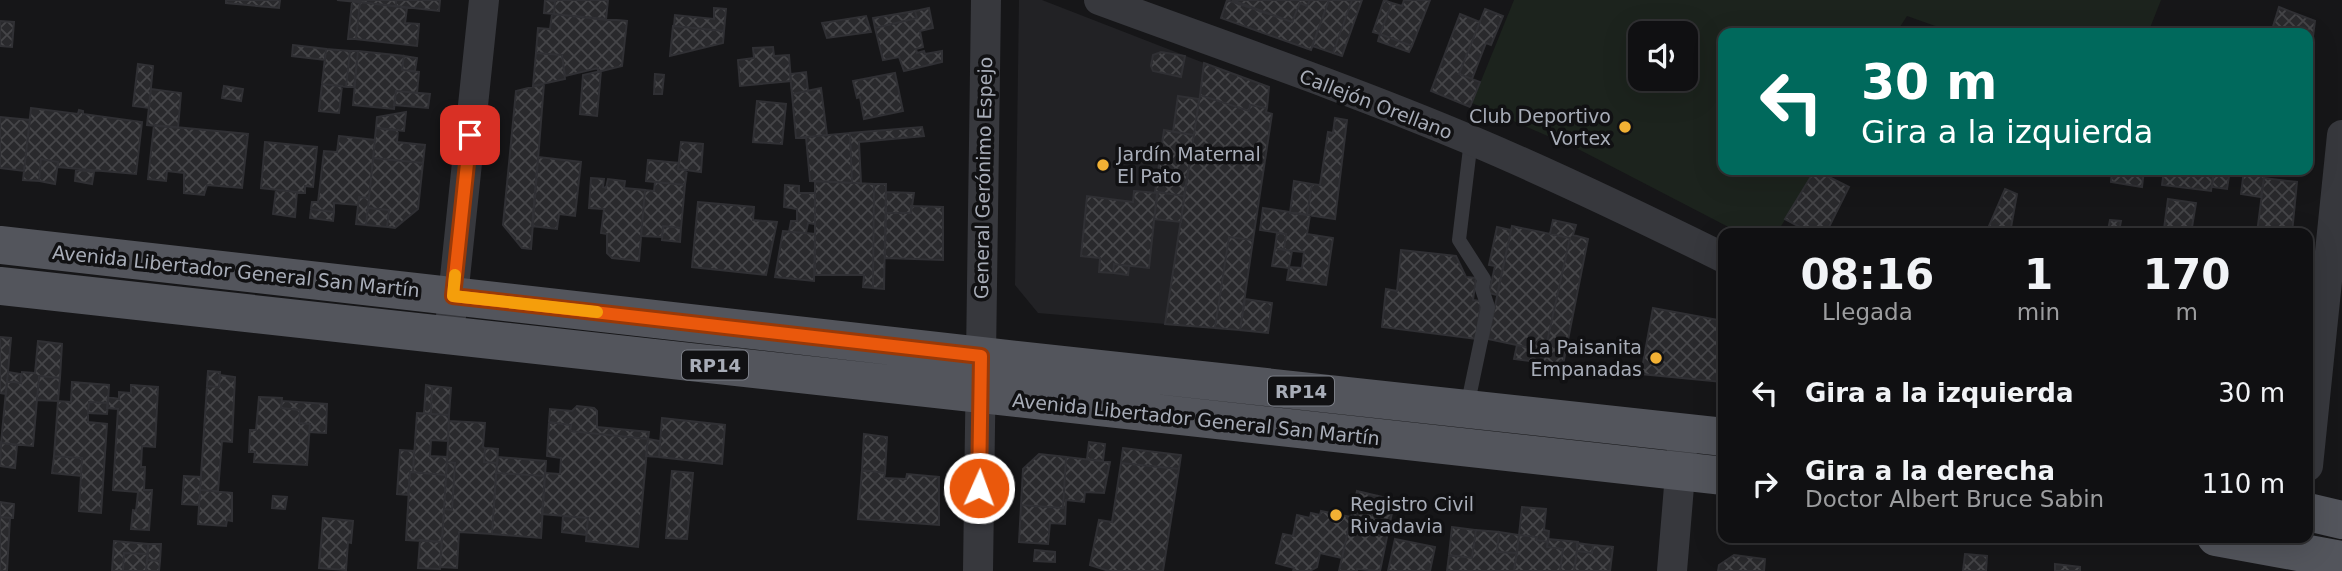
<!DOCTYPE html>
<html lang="es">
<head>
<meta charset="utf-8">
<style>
  :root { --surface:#101012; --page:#19191b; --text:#f1f3f6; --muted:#9c9d9f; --line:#303032 }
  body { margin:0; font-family:"DejaVu Sans",sans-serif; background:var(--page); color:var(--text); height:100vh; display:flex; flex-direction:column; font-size:26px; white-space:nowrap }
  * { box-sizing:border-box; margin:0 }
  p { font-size:23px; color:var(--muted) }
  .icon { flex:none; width:38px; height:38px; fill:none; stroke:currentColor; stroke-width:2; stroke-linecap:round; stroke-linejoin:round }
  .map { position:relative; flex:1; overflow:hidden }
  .drawer { position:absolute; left:1718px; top:228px; width:595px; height:315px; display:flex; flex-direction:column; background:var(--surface); border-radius:14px; box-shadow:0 7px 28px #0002,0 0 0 2px var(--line) }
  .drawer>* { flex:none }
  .banner { position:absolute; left:1718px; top:28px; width:595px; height:147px; border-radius:14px; box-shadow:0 7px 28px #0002,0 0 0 2px var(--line); background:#00695c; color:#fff; overflow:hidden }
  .fabs { position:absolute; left:1628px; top:21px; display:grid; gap:14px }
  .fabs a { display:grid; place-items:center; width:70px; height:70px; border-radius:14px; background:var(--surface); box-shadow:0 7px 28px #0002,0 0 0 2px var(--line); font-size:35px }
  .pin { position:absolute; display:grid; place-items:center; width:60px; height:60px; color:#fff; margin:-30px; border-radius:14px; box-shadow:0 4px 10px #0006 }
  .me { position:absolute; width:77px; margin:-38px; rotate:2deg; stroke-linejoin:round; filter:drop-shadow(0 0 5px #0008) }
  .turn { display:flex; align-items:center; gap:24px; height:147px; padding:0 28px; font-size:32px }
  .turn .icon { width:91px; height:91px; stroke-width:2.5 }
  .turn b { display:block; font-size:49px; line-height:60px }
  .eta { display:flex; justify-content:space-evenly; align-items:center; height:119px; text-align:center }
  .eta b { font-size:42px; font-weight:700; line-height:49px }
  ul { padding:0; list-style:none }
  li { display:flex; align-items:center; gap:21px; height:91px; padding:0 28px }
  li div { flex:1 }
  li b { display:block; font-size:26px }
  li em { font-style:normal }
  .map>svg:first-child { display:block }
  .built { fill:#222225 }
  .green { fill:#1c231d; fill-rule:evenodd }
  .building { fill:url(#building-cross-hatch); stroke:#303034; stroke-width:2 }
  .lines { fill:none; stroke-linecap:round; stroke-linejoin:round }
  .lane { stroke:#37383d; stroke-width:14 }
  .street { stroke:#37383d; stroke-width:30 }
  .primary { stroke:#53555c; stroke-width:38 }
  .route-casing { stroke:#983908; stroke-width:18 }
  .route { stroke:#ea580c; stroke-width:12 }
  .slow { stroke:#f59e0b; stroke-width:12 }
  .poi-dot { fill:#f2b134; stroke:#111113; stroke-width:2.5 }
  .labels { text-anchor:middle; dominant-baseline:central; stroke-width:7; stroke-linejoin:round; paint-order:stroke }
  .shield { fill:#111113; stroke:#7b7e86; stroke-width:2 }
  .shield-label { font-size:18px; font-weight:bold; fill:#a8adb8 }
  .street-label { font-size:19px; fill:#a8adb8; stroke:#111113 }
  .poi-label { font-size:19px; fill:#a8adb8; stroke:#111113; text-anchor:end }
</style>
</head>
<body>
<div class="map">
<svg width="2342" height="571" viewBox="0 0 2342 571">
  <defs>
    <pattern id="building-cross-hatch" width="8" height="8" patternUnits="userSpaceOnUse" patternTransform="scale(1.75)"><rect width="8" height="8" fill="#29292c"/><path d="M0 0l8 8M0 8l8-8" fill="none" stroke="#454548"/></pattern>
  </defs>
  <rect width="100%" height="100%" fill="#161618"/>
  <!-- built -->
  <path class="built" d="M1019,0H1042L1204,63L1165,324L1038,313L1015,285Z"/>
  <!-- green -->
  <path class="green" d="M1514,0H2161L2148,33H1955L1907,16L1896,33H1724V170H1815L1777,233H1740L1580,150L1472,103ZM1640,33H1685V79H1640Z"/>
  <!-- building -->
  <path class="building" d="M226,0H280L279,8L226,3Z
    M337,0H396V6Z
    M396,0H440L439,11L396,6Z
    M545,0L555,1L554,14L544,13Z
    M548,0H608L606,20L554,14L555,1Z
    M1227,0L1292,22L1300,3L1307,6L1310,0H1329L1311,50L1221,18Z
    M1232,0H1310L1307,6L1300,3L1292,22Z
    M1329,0H1352L1333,53L1312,46Z
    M1352,0H1362L1342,56L1333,53Z
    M1384,0L1392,3L1380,34L1373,32Z
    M1404,0H1430L1412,46L1380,34L1392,3L1402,6Z
    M352,2H360L356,39H348Z
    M360,2L407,8L405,23L419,24L417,46L356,39Z
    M2279,7L2315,21L2308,75V33H2271Z
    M714,8L726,9L724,31L674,26L675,15L714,19Z
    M929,8L933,28L920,31L923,47L916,49L917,53L924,51L925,54L942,51V62L904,71L899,57L883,60L875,28L917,18L915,11Z
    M1485,9L1503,16L1491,45L1486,43L1472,79L1459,74Z
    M915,11L917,18L875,28L873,18Z
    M552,14L627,21L622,66L598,72V68L565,76L562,55L536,53L538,28L550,29Z
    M1460,14L1480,22L1459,74L1480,82L1470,107L1431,91Z
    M866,16L871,32L827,38L822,23Z
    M0,21L14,22L12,47L0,46Z
    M673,26L724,31L723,43L670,56Z
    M1380,34L1412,46L1409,52L1378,41Z
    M293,45L326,49L325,60L292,56Z
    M773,47L774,56L789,55L791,81L740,86L738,60L754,58L753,48Z
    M326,49L350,51L346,87L322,84Z
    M350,51H358L354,87H346Z
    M358,51L404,56L402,70L419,72L417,93L396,91L394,109L353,105Z
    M1161,52L1185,56L1181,77L1153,71L1151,66L1153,55Z
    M536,53L562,55L565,79L533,86Z
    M404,56L417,58L415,71L402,70Z
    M1204,63L1269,87L1267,108L1250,105L1249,111L1200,95Z
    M138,64L153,66L149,108L133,106Z
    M601,71L597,116L580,114L583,75Z
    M806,72L808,91L792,94L790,74Z
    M895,73L903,111L864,119L860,97L857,98L853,81Z
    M655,74L664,75L662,94H654Z
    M322,84L342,86L339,113L319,111Z
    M544,84L542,109L531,249L522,248L503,225L516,91Z
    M224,86L243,89L241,101L222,98Z
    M821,88L827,135L796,138L792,94Z
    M151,89L181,93L178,128L147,125Z
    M396,91L430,94L428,108L394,105Z
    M1200,95L1249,111L1250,105L1267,108L1266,112L1272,114L1253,240L1229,237L1215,328L1165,324Z
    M1178,96L1199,99L1194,135L1173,132Z
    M757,101L786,104L782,144L753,142Z
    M31,108L78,114L79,110L83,111V114L142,122L136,174L58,167V162L41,159L39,181L23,180Z
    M406,112L404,131L376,128L377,117Z
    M0,117L30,120L24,171L0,168Z
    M1335,118L1347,120L1335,219L1307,215L1312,184L1320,185L1328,132L1333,133Z
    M154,125L248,134L242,188L207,185L204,195L184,193V173L167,171L166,181L148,179Z
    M922,127L924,136L859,142L861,183H852L850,133Z
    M376,128L398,130L397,142L425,145L423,163L373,158Z
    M1164,130L1194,135L1184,196L1155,192Z
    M850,133L852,183L810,181L806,137Z
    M339,136L375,140L369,198L359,197L358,205L334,203V212L311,209L312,202H318L324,151L337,152Z
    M265,142L317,147L313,187L305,186V193L261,188Z
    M681,142L703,144L701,172L678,169Z
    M538,157L581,162L575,216L559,214L557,229L532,226Z
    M373,158L423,163L418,209L395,228L387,227L389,210L368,208Z
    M41,159L58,162L55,184L39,181Z
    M648,160L679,163L678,169L687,170L685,185L646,181Z
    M76,170L94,172L92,184L75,181Z
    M1815,170L1849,187L1826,233H1811L1785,219Z
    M2112,170H2144L2142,187L2111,182Z
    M2164,170H2214L2211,191L2162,185Z
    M2214,170H2230L2227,189L2212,187Z
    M2244,170H2265L2261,197L2241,194Z
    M591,178L604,179L603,187L606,188L608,179L625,181L624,188L645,190L639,261L612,258L607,253V234L601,233L604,209L589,208Z
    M2264,178L2297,182L2292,233H2257Z
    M815,181L874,184L873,288L863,287L864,275H815Z
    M1294,181L1312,184L1307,215L1290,213Z
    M655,182L685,185L681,228L663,226L662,237L641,236L645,190L654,191Z
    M874,184H886L884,289L873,288Z
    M785,185L799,186V193H815V224L808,223L806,233L789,232L791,221H797V209L784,207Z
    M2005,189L2017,194L2010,233H1986Z
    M276,190L297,192L295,217L273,214Z
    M1134,191L1157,193L1149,268L1114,264L1113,273L1099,272L1100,258L1081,256L1087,196L1133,202Z
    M886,192L914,193L911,213H886Z
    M1158,192L1184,196L1181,222L1154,219Z
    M359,197L369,198L366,225L356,224Z
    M2168,199L2196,203L2191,233L2164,229Z
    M698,202L754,207L753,220L777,222L766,275L692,267Z
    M911,206L943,207V260L885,258L886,213H911Z
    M368,208L389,210L387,227L366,225Z
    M1263,208L1310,215L1307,234L1333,238L1326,285L1287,280L1289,268L1272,266L1275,248L1292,251L1289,267L1302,268L1304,252L1284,250L1286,234L1260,230Z
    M311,209L334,212L333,221L310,218Z
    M1553,220L1576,225L1573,235L1588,239L1563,365L1514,359L1517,345L1545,351L1570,238L1550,234Z
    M2110,220L2121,221L2119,231L2131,233H2111V230H2108Z
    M663,226L681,228L680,242L662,240Z
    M1512,226L1570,238L1545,351L1488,339Z
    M1497,227L1511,230L1497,295L1489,293L1495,266L1489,265Z
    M783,231L815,234L814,281L775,277Z
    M1277,233L1286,234L1284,250L1275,248Z
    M1229,237L1253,240L1240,330L1215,328Z
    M1401,250L1456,256L1466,277L1476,278L1473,300L1481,301L1476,339L1382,327L1386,289L1397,291Z
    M1114,264L1129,266L1128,275L1113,273Z
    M1245,299L1272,303L1268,333L1240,330Z
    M1653,308L1724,321L1722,382L1641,374Z
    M0,337L11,338L6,394L0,393Z
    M38,341L62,344L60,378L39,376L33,446L1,443L7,381L21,383L22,372L35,373Z
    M208,371L220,372L219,387L207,386Z
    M8,372L21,374V383L7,381Z
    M220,375L235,377L232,442L222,441L218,491L200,490L207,386L219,387Z
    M39,376L60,378L58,401L37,400Z
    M72,382L109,385L108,403L89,402L88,413V422L107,424L101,513L79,511L82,458L54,456L58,401L71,402Z
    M131,385L158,387L155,447L142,446L141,467H145L144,490H152L149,530L131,529L133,510L136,511L138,492L113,490L118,409L107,408L108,397L119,399V392L131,393Z
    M426,385L432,386L431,414L424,413Z
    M432,386L451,388L449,415L431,414Z
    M259,397L282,398L281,408L300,410L299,423L310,424L307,465L254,462L255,452H249L250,430H256Z
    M282,401L327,404L326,433L309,432L310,424L299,423L300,410L281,408Z
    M89,402L108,403L107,414L88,413Z
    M577,406L594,408L597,411V427L649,432L648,439L570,431L571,425L549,422L550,409L572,411Z
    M417,413L449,415L448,441L431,440L430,456L447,457L446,475L413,472Z
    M662,418L725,425L722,464L659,457Z
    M449,421L485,423L483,447L485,448L484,462L497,463L492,534L459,532L457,568L440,567L444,509L452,510L455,463L447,462Z
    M549,422L571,425L570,431L648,439L638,547L586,541L588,518L542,514L545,473L560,474L561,458L547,456Z
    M864,434L887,437L885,473L862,470Z
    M648,439L660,441L659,457L646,456Z
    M1089,442L1105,444L1103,461L1087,459Z
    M1,443L17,445L15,468L0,466Z
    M485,448L498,449L497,463L484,462Z
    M1123,448L1181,455L1179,469L1121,463Z
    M400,450L414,451L413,472H410L408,495L397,494Z
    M1039,454L1066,457L1063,508L1021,505L1023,469Z
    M54,456L82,458L81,476L52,473Z
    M498,457L546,461L545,476L496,473Z
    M1066,457L1110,462L1104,493L1085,492L1084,502L1066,500L1065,524L1050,523L1048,544L1019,542L1021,505L1063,508Z
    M447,462L455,463L452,510L444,509Z
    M1121,463L1179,469L1163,571H1109L1090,565L1099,520L1112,522Z
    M862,470L885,473L884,478L906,479L907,474L939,477V525L858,519Z
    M672,471L693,473L687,539L666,538Z
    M410,472L446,475L442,542L406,540Z
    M496,473L545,476L541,538L492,534Z
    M184,476L201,477L199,505L182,504Z
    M200,490L232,493V521L227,520L226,526L198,524Z
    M1357,491L1378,496L1376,503L1393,508L1380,571L1357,569V571H1339Z
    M273,496L287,497L285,509L272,508Z
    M1378,496L1395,500L1393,508L1376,503Z
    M0,502L14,504L13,518L0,517Z
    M1522,507L1546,509L1544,530L1549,531L1548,542L1536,540L1537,537L1519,535Z
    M1321,511L1351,517L1342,558L1320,553L1317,567L1310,571H1293L1294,568L1276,563L1283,534L1293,536L1297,515L1310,518L1311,513L1320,515Z
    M563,516L588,518L586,535L562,532Z
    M0,517L10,518L7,571H0Z
    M323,518L353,521L351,543L348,542L346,570L319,568Z
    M1452,527L1476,530L1472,558L1449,555Z
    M1476,530L1499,532L1497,552L1517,553L1514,571H1447L1449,555L1472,558Z
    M1499,532L1519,535L1517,553L1497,552Z
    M1519,535L1537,537L1536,540L1548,542L1547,547L1563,549L1560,571H1514Z
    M1395,539L1435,547L1430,571H1388Z
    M1548,539L1578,542L1574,571H1560L1563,549L1547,547Z
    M420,540L442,542L440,569L418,568Z
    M114,541L148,544V554L124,553L123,571H112Z
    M1577,543L1593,545L1592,553L1577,551Z
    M148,544H161L160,561L147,560Z
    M1593,545L1613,547L1610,571H1574L1577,551L1592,553Z
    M1035,550L1055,552V562L1034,561Z
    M124,553L148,554L146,571H123Z
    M1965,554L1987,556L1986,571H1963Z
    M1734,555L1765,559L1764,571H1718L1719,565Z
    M147,560L160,561L159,571H146Z
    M2055,564L2080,567V571H2055Z"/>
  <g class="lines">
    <!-- lane -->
    <path class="lane" d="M1467,407L1488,307L1482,289L1484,279L1459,240L1471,140"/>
    <!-- street -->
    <path class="street" d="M1099,0C1224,46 1350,89 1473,141C1558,177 1641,217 1724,258
      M451,316L484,0
      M2308,466L2342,135
      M978,571L986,0
      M1672,571L1682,450"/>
    <!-- primary -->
    <path class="primary" d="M0,245L981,356L1724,437
      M0,286L1724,476
      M2308,512L2342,520
      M2216,537L2342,560"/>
  </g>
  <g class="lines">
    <defs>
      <path id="route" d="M470,135L453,296L981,356L979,488"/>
    </defs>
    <!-- route casing -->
    <use href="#route" class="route-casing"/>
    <!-- route -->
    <use href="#route" class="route"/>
    <!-- slow -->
    <path class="slow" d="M455,275L453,296L597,312"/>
  </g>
  <!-- markers -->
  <g class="poi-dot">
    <circle cx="1625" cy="127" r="7"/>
    <circle cx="1103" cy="165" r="7"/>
    <circle cx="1656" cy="358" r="7"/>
    <circle cx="1336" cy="515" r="7"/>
  </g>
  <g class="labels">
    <!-- shield labels -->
    <g class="shield">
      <rect x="682" y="350.5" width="66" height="29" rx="5"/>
      <rect x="1268" y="376.5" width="66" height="29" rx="5"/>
    </g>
    <g class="shield-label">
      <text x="715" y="365">RP14</text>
      <text x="1301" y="391">RP14</text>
    </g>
    <!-- street labels -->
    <g class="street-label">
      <text transform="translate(1376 104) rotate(21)">Callejón Orellano</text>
      <text transform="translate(983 178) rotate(-89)">General Gerónimo Espejo</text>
      <text transform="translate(236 271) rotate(6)">Avenida Libertador General San Martín</text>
      <text transform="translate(1196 419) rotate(6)">Avenida Libertador General San Martín</text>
    </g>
    <!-- poi labels -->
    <g class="poi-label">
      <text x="1611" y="116">Club Deportivo<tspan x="1611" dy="22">Vortex</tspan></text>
      <text x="1117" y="154" text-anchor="start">Jardín Maternal<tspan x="1117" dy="22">El Pato</tspan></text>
      <text x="1642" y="347">La Paisanita<tspan x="1642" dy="22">Empanadas</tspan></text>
      <text x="1350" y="504" text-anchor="start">Registro Civil<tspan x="1350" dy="22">Rivadavia</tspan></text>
    </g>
  </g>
</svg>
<div class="fabs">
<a><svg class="icon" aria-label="sound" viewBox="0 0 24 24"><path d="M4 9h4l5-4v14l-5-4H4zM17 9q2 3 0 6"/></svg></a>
</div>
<div class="pin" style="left:470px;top:135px;background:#d93025"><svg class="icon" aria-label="arrive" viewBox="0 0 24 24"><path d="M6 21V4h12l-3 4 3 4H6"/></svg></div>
<svg class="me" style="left:979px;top:488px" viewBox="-20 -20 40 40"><circle r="17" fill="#ea580c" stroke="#fff" stroke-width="3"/><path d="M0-11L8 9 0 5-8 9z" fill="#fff"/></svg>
<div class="banner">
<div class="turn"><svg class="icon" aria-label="left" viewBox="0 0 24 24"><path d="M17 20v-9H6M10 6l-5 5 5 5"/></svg><div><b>30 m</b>Gira a la izquierda</div></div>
</div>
<section class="drawer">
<div class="eta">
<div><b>08:16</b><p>Llegada</p></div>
<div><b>1</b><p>min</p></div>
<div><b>170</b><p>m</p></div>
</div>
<ul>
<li><svg class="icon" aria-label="left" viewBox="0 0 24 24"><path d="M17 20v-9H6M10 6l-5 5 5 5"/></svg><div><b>Gira a la izquierda</b></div><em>30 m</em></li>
<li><svg class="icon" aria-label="right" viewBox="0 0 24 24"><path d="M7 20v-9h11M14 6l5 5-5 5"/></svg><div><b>Gira a la derecha</b><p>Doctor Albert Bruce Sabin</p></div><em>110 m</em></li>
</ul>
</section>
</div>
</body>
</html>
